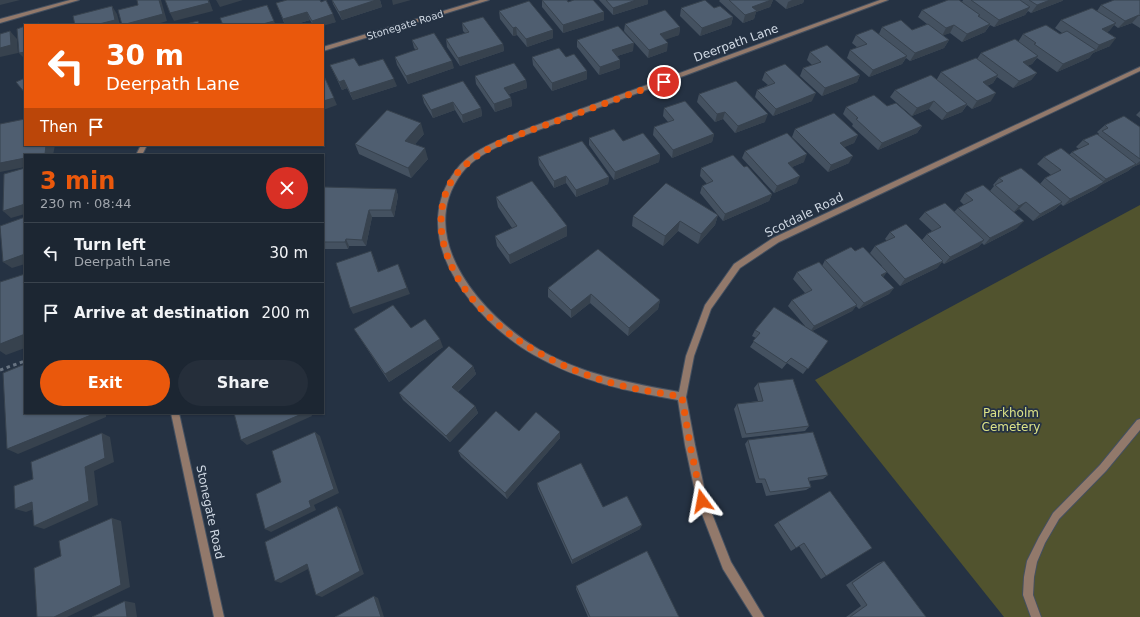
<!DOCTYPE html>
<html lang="en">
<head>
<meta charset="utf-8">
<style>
  :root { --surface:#1c2632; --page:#252e3a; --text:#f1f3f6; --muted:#a0a5ac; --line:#3a434d; --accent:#ea580c }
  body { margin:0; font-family:"DejaVu Sans",sans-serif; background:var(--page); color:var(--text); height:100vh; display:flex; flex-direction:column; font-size:15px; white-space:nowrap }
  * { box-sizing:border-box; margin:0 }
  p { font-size:13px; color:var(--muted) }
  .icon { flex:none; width:22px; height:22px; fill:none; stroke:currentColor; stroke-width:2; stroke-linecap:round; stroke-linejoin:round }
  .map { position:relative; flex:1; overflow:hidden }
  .sheet { position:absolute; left:24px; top:154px; width:300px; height:260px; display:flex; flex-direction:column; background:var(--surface); border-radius:0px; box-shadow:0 1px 3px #0004,0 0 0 1px var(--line) }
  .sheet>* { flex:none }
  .top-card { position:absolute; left:24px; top:24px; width:300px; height:122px; border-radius:0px; box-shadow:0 1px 3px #0004,0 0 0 1px var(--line); background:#ea580c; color:#fff; overflow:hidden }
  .pin { position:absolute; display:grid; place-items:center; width:34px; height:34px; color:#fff; margin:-17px; border:2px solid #fff; border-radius:50%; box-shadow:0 1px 4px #0007 }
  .me { position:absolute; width:44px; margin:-22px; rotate:347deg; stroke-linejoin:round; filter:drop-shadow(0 0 3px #0008) }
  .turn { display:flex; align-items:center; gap:14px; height:84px; padding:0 16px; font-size:18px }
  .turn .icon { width:52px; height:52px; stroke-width:2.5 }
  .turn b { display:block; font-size:28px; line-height:34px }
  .then { display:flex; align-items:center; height:38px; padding:0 16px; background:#0003; gap:8px; font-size:15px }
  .round { display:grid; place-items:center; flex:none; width:42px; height:42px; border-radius:21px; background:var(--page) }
  .headline { display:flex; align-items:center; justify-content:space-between; height:68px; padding:0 16px }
  h1 { font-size:24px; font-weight:600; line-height:30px; color:var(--accent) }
  .cta { display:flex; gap:8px; margin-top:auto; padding:8px 16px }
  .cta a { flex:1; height:46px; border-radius:24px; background:var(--accent); color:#fff; font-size:16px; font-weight:600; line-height:46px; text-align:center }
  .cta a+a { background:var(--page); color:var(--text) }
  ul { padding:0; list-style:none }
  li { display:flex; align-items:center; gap:12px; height:60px; padding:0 16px; border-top:1px solid var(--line) }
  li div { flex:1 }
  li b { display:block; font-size:15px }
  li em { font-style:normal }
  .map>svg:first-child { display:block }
  .green { fill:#51532e }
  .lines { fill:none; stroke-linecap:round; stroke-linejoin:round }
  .lane-casing { stroke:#445060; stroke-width:2 }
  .street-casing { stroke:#445060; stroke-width:2 }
  .path { stroke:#687482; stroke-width:3; stroke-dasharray:3.5 3.5; stroke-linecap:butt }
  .lane { fill:#92796b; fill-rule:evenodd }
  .street { fill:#92796b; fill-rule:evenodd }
  .wall { fill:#445160 }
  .shaded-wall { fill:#37424e }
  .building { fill:#4f5e70; stroke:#37424e }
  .route { stroke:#ea580c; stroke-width:7; stroke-dasharray:0 12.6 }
  .labels { text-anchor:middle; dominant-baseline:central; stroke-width:3.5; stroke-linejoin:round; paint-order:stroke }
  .far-street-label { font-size:10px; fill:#d0d9e4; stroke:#253243 }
  .street-label { font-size:12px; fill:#d0d9e4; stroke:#253243 }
  .park-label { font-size:12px; fill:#dde388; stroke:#253243 }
</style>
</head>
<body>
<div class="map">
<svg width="1140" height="617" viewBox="0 0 1140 617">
  <rect width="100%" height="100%" fill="#253243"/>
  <!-- green -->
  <path class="green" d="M1140,205V617H1004L815,380Z"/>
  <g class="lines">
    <defs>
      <path id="lane" d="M1140,419V430L1106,471L1059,519L1045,543L1037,562L1034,577L1033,595L1041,617H1031L1023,595L1024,577L1027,561L1039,537L1053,513L1100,465L1137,420Z"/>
      <path id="street" d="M70,0H79L0,23V19Z
        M480,0H489L323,51V47Z
        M880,0H888L533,132C510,141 476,153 461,174C413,240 485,318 540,350C584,375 630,383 679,392L686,356L705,305L734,264L773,238L1140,67V71L779,242L740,268L711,309L694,356L686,397L695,445L707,501L731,562L764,617H753L723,569L697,501L685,445L678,400C627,391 581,382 534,355C475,321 404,239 456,170C472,148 504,139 529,128Z
        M141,145H147L142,155H136Z
        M171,413H179L224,617H214Z"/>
    </defs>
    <!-- lane casing -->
    <use href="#lane" class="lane-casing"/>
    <!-- street casing -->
    <use href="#street" class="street-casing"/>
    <!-- path -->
    <path class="path" d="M0,370L25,361"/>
    <!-- lane -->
    <use href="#lane" class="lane"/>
    <!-- street -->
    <use href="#street" class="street"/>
  </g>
  <!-- wall -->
  <path class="wall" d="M332,0H380L382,7L342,20L333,4Z
    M542,0H567L568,2L604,20L563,33L542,7Z
    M599,0H648V4L613,15Z
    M720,0H773L770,7L756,12L754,19L743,23L719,1Z
    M775,0H804L803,3L786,9Z
    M963,0H1063L1062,1L1031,13L1028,11L1025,15L994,27L990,25L985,32L962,42L950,33L943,35L949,40L944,48L910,61L906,58L902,64L869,77L847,58L850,50L858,48L852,43L856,35L879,34L882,27L912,30L927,24L918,17L922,10L962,2Z
    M1140,0V28L1132,23L1118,28L1114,25L1109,31L1107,32L1110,46L1093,53L1089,58L1057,72L1037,58L1032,64L1027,66L1037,73L1031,80L1013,88L997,77L993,83L987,86L991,101L972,109L967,105L962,112L942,120L929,109L912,116L890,97L895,90L937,79L941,72L977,59L981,53L1018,42L1023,34H1060L1062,33L1055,28L1061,20L1097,11L1101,5Z
    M276,3L336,22L323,25H313L310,20L293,25H285Z
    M681,8H714L733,17L731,25L700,36L680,16Z
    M499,11L553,38L527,47L517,35L513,36L500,19Z
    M462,23L503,44L504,51L460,66L447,47L446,39L465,33L463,31Z
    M625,24L680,27L679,35L665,39L667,51L648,58L624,31Z
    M412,40L454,68L408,84L397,65L395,57L416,50L414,48Z
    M577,40L633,51L617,56L620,60V68L599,75L577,47Z
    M810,52L860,75L857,82L822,96L800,76L803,68L812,65L807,60Z
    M532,57H566L587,71V79L552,91L533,65Z
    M330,65L359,66L397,86L353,100L347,88L342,90Z
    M765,72L812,101L773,116L755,97L757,90L768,85L762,80Z
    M475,76L526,80L527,88L509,94L511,98L512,106L495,112L476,84Z
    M699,94L765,122L735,133L723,119L715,122L697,102Z
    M422,95L481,108L482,116L463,123L455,110L433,118L424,103Z
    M887,106L922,126L917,133L878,150L852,126L853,124L843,114L846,107Z
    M664,108L714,134L712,142L672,158L653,135L654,127L668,122L663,116Z
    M1140,111V118L1136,115Z
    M1105,125L1140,127V164L1133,167L1128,171L1101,185L1096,189L1063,206L1061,204L1055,209L1033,221L1019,209L1014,212L1017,228L984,245L982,243L978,247L944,264L942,262L937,268L900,286L887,272L883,277L894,288L889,294L859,309L856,306L852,311L812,331L828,341L803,374L787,363L782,369L750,347L756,338L752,336L755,330L805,326L788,306L792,300L805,293L793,279L797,272L822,266L825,260L882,266L870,253L875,246L887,241L885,239L890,232L922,240L927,234L932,231L919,219L925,212H954L958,208L964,205L960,201L965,193L990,191L994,186L993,185L999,178L1040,184L1045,178L1051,175L1037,164L1044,157L1069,155L1072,152L1079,149L1076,147L1083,140L1098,135L1099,134L1097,132Z
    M795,129L858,135L854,143L844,147L849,163L828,172L792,137Z
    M424,134L415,144L428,159L411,178L359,154L355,144Z
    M589,138L623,141L660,154L659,162L614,180L589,145Z
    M745,151L804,162L792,167L797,183L774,193L742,158Z
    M538,157L609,177L608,184L576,197L566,183L554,188L539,165Z
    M744,167L772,194L769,201L723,221L718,215L715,225L698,244L678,231L663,246L632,226L633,216L718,215L700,193L702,186L707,184L700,176L701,168Z
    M396,189L398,196L394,217H372L366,246H349L348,249H323V190Z
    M496,197L567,226V236L510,264L497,246L495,236L512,228L498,207Z
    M548,288L660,300L658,309L628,336L590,303L571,318L548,297Z
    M354,329L443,347L389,382Z
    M473,366L476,374L458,392L475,406L478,413L450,442L403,400L399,393Z
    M758,383L809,426L805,431L742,438L734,409L737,404L758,401L754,388Z
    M519,431L560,438L507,499L461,457L458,451Z
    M748,440L828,475L823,479L809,481L811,487L806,490L766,496L762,483H756L745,444Z
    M537,483L603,507L640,529L572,564L538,489Z
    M830,491L826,576L821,579L799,546L791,551L774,525L778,522Z
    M884,561L926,617H846L861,606L846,585L878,563Z
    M576,586L679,617H588L576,589Z"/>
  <!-- shaded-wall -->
  <path class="shaded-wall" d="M0,0H20L0,5Z
    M159,0H161L167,21L154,25H122Z
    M208,0H209L213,11L174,21L170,13Z
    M216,0H243L220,7Z
    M376,0H380L382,7L342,20L339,12Z
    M392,0H411L393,5Z
    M636,0H648V4L613,15V8Z
    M771,0H773L770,7L756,12L754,19L743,23L745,15L752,7Z
    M792,0H804L803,3L786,9L788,2Z
    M1050,0H1063L1062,1L1031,13L1037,5Z
    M112,6L117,14L120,25H95Z
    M1030,7L1025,15L994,27L999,20Z
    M307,12L310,20L293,25H285L283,19Z
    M604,12V20L563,33V25Z
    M333,14L336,22L323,26V25H313L312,21Z
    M1139,15L1132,23L1118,28L1125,21Z
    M733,17L731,25L700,36L702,28Z
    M274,21L276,25H259Z
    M1116,23L1109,31L1095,37L1102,29Z
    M990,24L985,32L962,42L967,34Z
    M954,25L950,33L942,36L946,28Z
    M516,27L517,35L513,36V28Z
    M680,27L679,35L659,42L660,34Z
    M553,30V38L527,47L526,39Z
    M10,31L17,39L18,53L0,57V48Z
    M1116,38L1110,46L1093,53L1089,58L1057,72L1063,64L1096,50L1099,45Z
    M949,40L944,48L910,61L915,53Z
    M634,43L633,51L611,58L612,50Z
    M668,43L667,51L648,58L649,50Z
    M503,44L504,51L460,66L458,58Z
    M25,52V59L19,53Z
    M907,56L902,64L869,77L873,70Z
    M1038,56L1032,64L1017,70L1023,62Z
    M620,60V68L599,75L600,67Z
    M452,61L454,68L408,84L406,76Z
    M587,71V79L552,91V83Z
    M1037,73L1031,80L1013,88L1019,81Z
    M860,75L857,82L822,96L825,88Z
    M998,75L993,83L977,90L983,82Z
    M394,79L397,86L353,100L350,93Z
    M344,80L347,88L342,90L339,82Z
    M526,80L527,88L505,95L504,88Z
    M816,93L812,101L773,116L776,109Z
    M996,93L991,101L972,109L977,101Z
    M334,98L337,105L323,110V101Z
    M511,98L512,106L495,112L494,104Z
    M934,101L929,109L912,116L917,108Z
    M453,102L455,110L433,118L431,110Z
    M967,104L962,112L942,120L947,113Z
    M481,108L482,116L463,123L462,115Z
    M725,112L723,119L715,122L717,114Z
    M768,114L765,122L735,133L738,126Z
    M421,123L424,134L409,151L405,141Z
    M922,126L917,133L878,150L882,143Z
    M714,134L712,142L672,158L673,150Z
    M858,135L854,143L836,151L840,143Z
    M46,145H55L53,155H38Z
    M425,148L428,159L411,178L408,168Z
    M660,154L659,162L614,180L615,172Z
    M807,154L804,162L785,170L788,163Z
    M853,156L849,163L828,172L831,165Z
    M25,158V167L0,172V163Z
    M1140,161V164L1133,167Z
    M1136,164L1128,171L1101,185L1096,189L1063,206L1070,199L1101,183L1106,179Z
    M566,176V183L554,188V181Z
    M800,176L797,183L774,193L777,186Z
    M609,177L608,184L576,197V190Z
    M396,189L398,196L394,217L391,210Z
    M772,194L769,201L723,221L725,214Z
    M1026,202L1019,209L1013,213L1019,206Z
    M1062,202L1055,209L1033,221L1040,214Z
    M25,204V214L11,218L3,211Z
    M369,210L372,217L366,246L362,240Z
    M718,215L715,225L698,244L701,234Z
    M680,221L678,231L663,246L665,236Z
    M1024,221L1017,228L984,245L990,238Z
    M567,226V236L510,264L509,255Z
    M346,239L349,246L348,249L345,242Z
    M984,240L978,247L944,264L950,257Z
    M371,251L374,258L381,278L378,272Z
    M25,254V264L12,268L3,262Z
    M943,261L937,268L900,286L905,279Z
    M401,271L410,294L353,314L350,308Z
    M887,272L882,278L881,275Z
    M894,288L889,294L859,309L864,303Z
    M591,294L590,303L571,318V310Z
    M660,300L658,309L628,336L629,328Z
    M857,305L852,311L810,332L814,326Z
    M25,334V348L6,355L0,351V344Z
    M440,339L443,347L389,382L385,374Z
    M473,366L476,374L455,394L452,387Z
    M475,406L478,413L450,442L446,436Z
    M96,413H106V417L18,454L7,449Z
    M304,413H311L312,416L247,445L241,440Z
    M315,432L320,436L339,493L314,505L316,510L271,532L265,529L309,501Z
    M560,432V438L507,499L505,493Z
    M102,433L110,437L114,462L94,471L98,505L44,529L34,526L85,467Z
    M32,502L42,506L26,512L15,509Z
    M337,506L341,509L364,574L322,597L316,595Z
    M112,518L121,521L130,587L67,617H54Z
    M642,525L640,529L572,564V560Z
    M307,564L312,567L281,583L275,581Z
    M374,596L378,598L384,617H381Z
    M125,601L135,603L137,617H127Z"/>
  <!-- building -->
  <path class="building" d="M137,0H159L163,14L122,25L118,10L138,5Z
    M165,0H208L209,3L170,13Z
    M287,0H320L321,2L326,0L333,14L312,21L307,12L283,19L276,3Z
    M332,0H376L339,12Z
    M542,0H567L568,2L574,0H593L604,12L563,25Z
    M606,0H636L613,8Z
    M705,0L714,8L720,6L733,17L702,28L681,8Z
    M729,0H771L752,7L757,11L745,15Z
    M948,0H959L980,15L978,16L990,24L967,34L954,25L946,28L922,10Z
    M971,0H1020L1030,7L999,20Z
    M1029,0H1050L1037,5Z
    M1114,0H1140V16L1139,15L1125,21L1101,5Z
    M529,1L553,30L526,39L516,27L513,28L499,11Z
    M267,5L274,21L259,25H223L220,18Z
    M112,6L115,20L95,25H75L73,16Z
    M1092,8L1116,23L1102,29L1116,38L1099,45L1061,20Z
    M665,10L680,27L660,34L668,43L649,50L625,24Z
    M483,17L503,44L458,58L446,39L469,32L462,23Z
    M901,20L912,30L928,24L949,40L915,53L882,27Z
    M198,21L199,25H182Z
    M39,23L40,25H31Z
    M1046,25L1060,34L1067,31L1096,50L1063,64L1034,44L1036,43L1023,34Z
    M25,26V52L19,53L17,29Z
    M618,26L634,43L612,50L620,60L600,67L577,40Z
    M872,29L907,56L873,70L850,50L867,44L856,35Z
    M10,31L11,45L0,48V34Z
    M434,33L452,61L406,76L395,57L418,49L412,40Z
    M1015,39L1038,56L1023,62L1037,73L1019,81L981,53Z
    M827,45L860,75L825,88L803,68L821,62L810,52Z
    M559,48L566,57L574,54L587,71L552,83L532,57Z
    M354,58L359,66L383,59L394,79L350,93L344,80L339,82L330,65Z
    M976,58L998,75L983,82L996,93L977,101L941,72Z
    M514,63L526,80L504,88L511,98L494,104L475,76Z
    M785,64L816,93L776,109L757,90L775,83L765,72Z
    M323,74L334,98L323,101Z
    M931,75L967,104L947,113L934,101L917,108L895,90Z
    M25,78V93L16,82Z
    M463,81L481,108L462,115L453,102L431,110L422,95Z
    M736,81L768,114L738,126L725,112L717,114L699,94Z
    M874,95L887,106L896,103L922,126L882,143L856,119L858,118L846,107Z
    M685,101L714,134L673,150L654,127L674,120L664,108Z
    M387,110L421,123L405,141L425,148L408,168L355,144Z
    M834,113L858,135L840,143L853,156L831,165L795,129Z
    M1124,116L1140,127V159L1102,131L1108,128L1105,125Z
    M25,119V145H46L45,154L38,155H25V158L0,163V124Z
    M614,129L623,141L643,133L660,154L615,172L589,138Z
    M787,133L807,154L788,163L800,176L777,186L745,151Z
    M1097,134L1136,164L1106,179L1072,152L1089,144L1083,140Z
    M582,141L609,177L576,190L566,176L554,181L538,157Z
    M1061,148L1104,182L1070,199L1045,178L1061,170L1044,157Z
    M733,155L744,167L747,166L772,194L725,214L702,186L713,181L701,168Z
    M25,168V204L3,211L4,174Z
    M1021,168L1062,202L1040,214L1026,202L1019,206L995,185L1003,181L999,178Z
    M532,181L567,226L509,255L495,236L517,226L496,197Z
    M666,183L718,215L701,234L680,221L665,236L633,216Z
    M983,185L1024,221L990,238L958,208L973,200L965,193Z
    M324,187L396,189L391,210H369L362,240L346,239L345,242H323V190Z
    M945,203L984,240L950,257L927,234L941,227L925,212Z
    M25,217V254L3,262L0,226Z
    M906,224L943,261L905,279L875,246L895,237L890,232Z
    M851,247L855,251L863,247L887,272L881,275L894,288L864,303L825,260Z
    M598,249L660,300L629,328L591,294L571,310L548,288Z
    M371,251L378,272L398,264L407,288L350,308L336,263Z
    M819,262L857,305L814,326L792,300L812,290L797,272Z
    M25,274V334L0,344V282Z
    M393,305L411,328L425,319L440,339L385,374L354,329Z
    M774,307L828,341L808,369L791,358L786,363L753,341L760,333L755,330Z
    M449,346L473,366L452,387L475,406L446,436L399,393Z
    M25,364V413H96L7,449L3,373Z
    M793,379L809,426L746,434L737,404L763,401L758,383Z
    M496,411L519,431L536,412L560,432L505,493L458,451Z
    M234,413H304L241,440Z
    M315,432L334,489L309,501L311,507L265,529L256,494L281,482L272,451Z
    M813,432L828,475L808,478L811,487L770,492L765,479H759L748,440Z
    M102,433L105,458L85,467L89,501L34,526L32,502L15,509L14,486L33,479L31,462Z
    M581,463L603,507L627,496L642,525L572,560L537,483Z
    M830,491L872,548L826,576L804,543L796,548L778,522Z
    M337,506L360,571L316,595L307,564L275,581L265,542Z
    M112,518L121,585L54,617H37L34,568L61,556L59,541Z
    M647,551L679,617H590L576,586Z
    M884,561L926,617H850L867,605L852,583Z
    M374,596L381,617H335Z
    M125,601L127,617H92Z"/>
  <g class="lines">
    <!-- route -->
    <path class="route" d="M664,82C630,94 596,107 562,119C527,132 487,143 460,170C442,188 438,217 443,241C459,313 539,361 605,381C629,389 658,392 682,397L690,445L702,501"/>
  </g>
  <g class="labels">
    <!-- far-street labels -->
    <g class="far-street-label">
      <text transform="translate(405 25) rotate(-17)">Stonegate Road</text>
    </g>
    <!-- street labels -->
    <g class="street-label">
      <text transform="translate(736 43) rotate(-20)">Deerpath Lane</text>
      <text transform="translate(804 215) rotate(-26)">Scotdale Road</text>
      <text transform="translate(210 512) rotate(78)">Stonegate Road</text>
    </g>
    <!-- park labels -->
    <g class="park-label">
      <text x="1011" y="413">Parkholm<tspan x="1011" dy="14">Cemetery</tspan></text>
    </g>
  </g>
</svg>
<div class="pin" style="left:664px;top:82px;background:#d93025"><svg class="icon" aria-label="arrive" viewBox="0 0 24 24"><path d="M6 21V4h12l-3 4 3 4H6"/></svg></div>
<svg class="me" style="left:702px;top:501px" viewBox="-20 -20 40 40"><path d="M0-17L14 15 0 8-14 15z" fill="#ea580c" stroke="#fff" stroke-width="4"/></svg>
<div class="top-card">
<div class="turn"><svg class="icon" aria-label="left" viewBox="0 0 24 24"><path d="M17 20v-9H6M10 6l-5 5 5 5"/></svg><div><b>30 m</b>Deerpath Lane</div></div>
<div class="then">Then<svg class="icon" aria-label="arrive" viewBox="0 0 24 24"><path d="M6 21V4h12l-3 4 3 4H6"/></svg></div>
</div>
<section class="sheet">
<div class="headline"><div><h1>3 min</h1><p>230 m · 08:44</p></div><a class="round" style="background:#d93025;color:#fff"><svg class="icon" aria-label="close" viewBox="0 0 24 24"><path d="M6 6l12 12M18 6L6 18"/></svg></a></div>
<ul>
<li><svg class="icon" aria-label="left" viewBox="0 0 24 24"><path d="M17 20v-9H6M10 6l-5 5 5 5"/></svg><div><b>Turn left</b><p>Deerpath Lane</p></div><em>30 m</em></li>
<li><svg class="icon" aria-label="arrive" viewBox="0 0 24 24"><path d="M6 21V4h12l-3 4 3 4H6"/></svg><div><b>Arrive at destination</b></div><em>200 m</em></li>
</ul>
<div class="cta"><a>Exit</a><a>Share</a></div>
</section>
</div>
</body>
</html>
